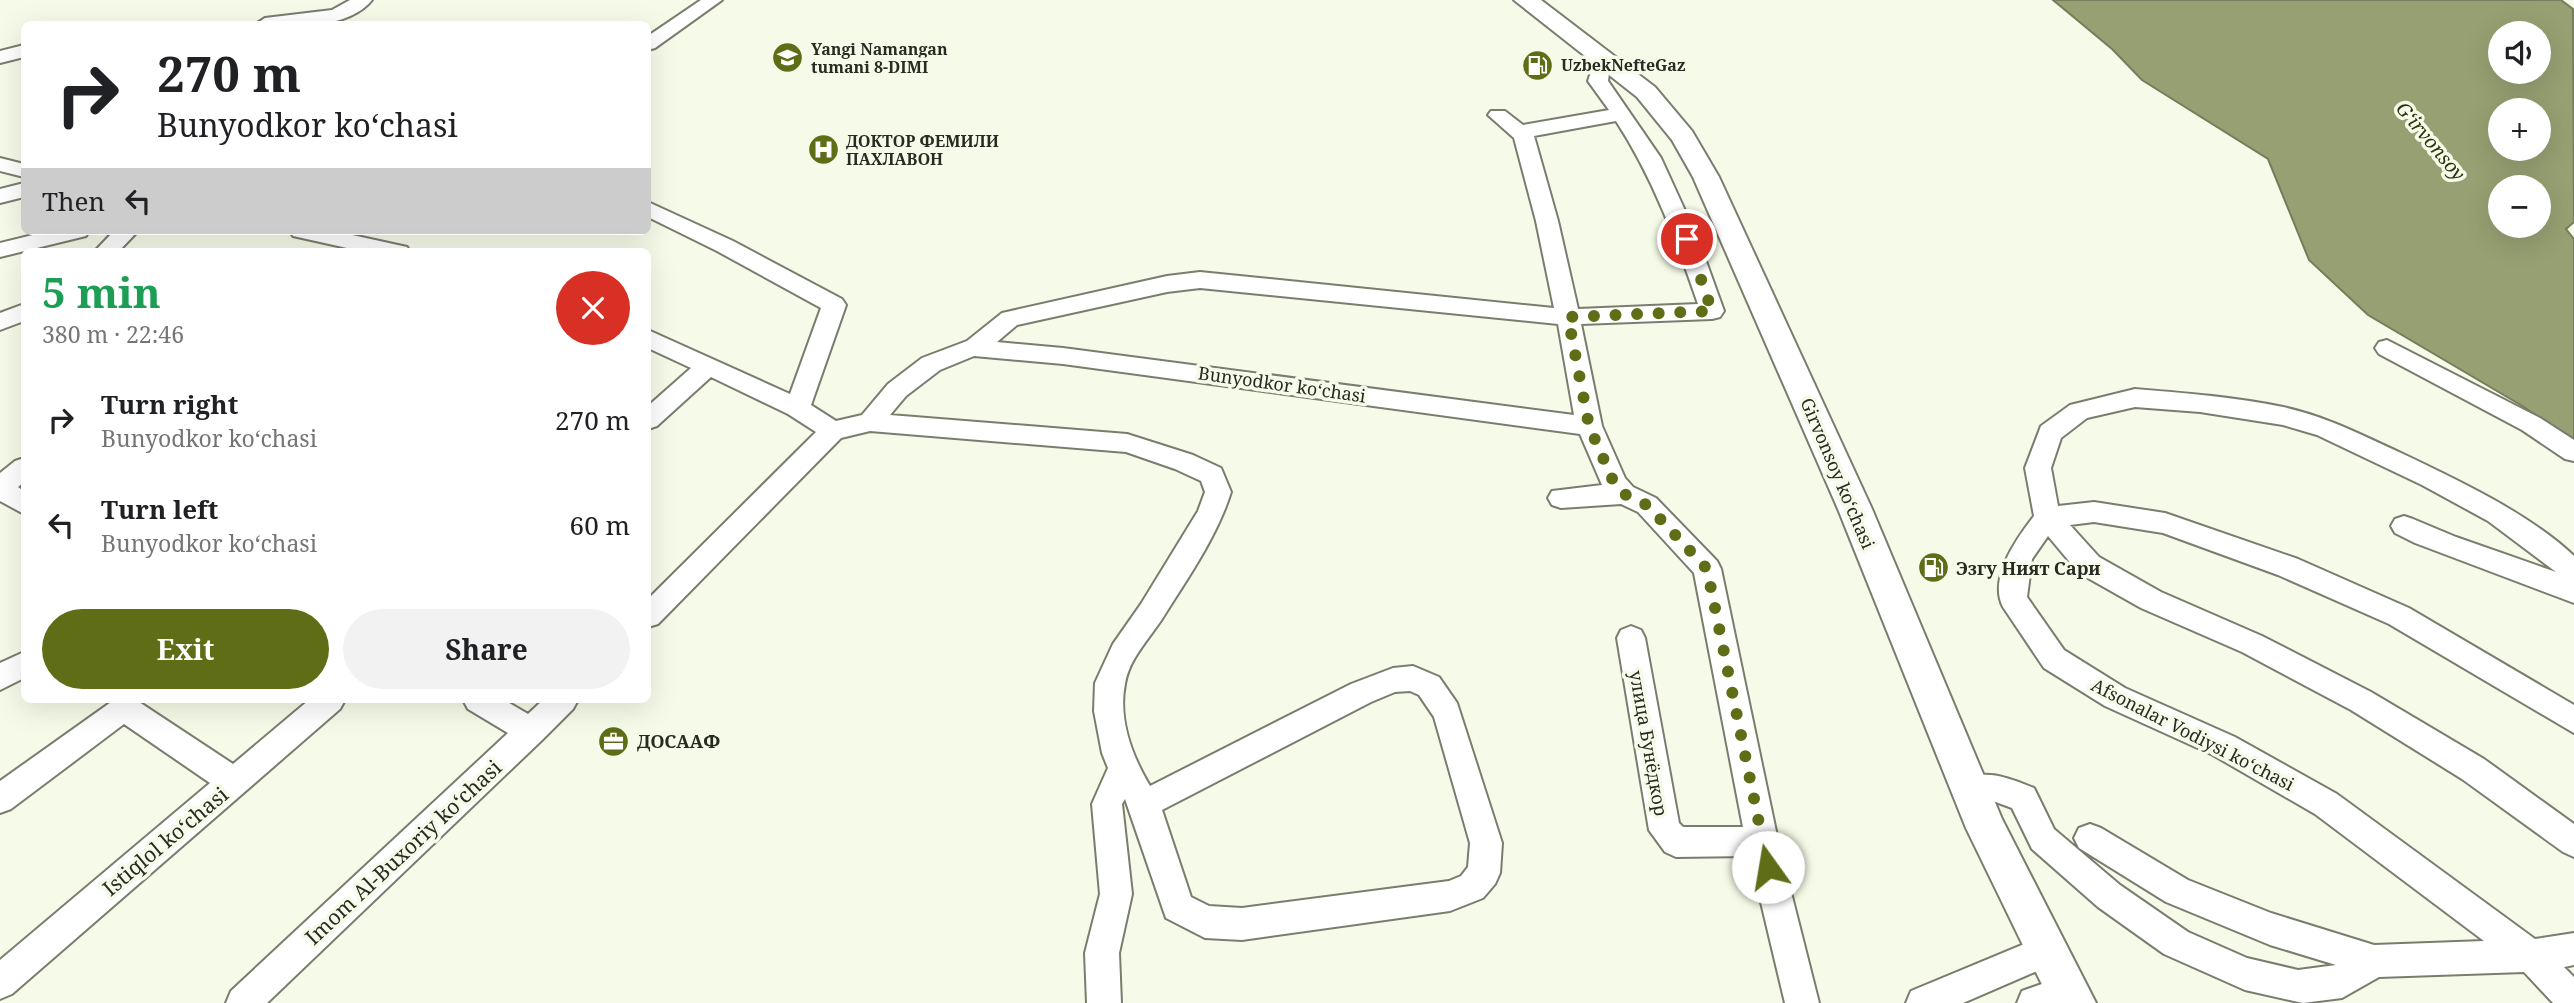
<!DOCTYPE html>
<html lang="en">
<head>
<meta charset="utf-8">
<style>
  :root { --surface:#fff; --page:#f2f2f2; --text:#202124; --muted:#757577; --accent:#606d17 }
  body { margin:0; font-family:"Noto Serif",serif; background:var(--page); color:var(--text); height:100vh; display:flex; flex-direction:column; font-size:26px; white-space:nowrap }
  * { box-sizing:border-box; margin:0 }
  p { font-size:23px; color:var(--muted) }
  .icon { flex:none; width:38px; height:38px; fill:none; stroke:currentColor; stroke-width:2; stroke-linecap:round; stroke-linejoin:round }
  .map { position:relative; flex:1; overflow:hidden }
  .sheet { position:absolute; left:21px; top:248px; width:630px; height:455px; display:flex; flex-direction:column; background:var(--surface); border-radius:10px; box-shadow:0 7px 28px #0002 }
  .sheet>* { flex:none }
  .banner { position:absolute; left:21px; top:21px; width:630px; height:214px; border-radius:10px; box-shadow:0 7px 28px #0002; background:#fff; color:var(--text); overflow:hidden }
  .buttons { position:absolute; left:2488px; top:21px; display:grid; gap:14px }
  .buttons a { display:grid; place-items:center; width:63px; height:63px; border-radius:50%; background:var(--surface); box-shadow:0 7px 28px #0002; font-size:35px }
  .pin { position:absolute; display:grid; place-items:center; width:60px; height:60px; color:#fff; margin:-30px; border:4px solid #fff; border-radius:50%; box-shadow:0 2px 7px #0007 }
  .me { position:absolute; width:77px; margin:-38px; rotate:347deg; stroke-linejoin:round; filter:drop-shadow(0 0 5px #0008) }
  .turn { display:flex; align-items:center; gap:24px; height:147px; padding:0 21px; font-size:32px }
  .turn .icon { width:91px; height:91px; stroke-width:2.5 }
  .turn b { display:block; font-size:49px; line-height:60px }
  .then { display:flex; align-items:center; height:66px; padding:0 21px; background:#0003; gap:14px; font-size:26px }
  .round { display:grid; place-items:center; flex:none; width:74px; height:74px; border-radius:37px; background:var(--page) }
  .headline { display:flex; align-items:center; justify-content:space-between; height:119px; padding:0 21px }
  h1 { font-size:42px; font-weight:700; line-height:52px; color:#1e9e55 }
  .primary-button { display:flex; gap:14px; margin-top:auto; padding:14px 21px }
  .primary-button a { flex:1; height:80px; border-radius:42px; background:var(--accent); color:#fff; font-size:28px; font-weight:700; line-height:80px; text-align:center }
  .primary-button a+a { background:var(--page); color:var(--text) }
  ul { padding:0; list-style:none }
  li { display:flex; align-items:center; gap:21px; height:105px; padding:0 21px }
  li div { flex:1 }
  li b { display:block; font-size:26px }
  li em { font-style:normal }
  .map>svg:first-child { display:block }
  .water { fill:#96a072; stroke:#757d5a; stroke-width:2; fill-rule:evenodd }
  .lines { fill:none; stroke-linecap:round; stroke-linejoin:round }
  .minor-casing { stroke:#7a7d6e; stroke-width:4 }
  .major-casing { stroke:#7a7d6e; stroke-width:4 }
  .minor { fill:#fff; fill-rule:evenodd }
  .major { fill:#fff; fill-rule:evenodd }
  .route { stroke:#606d17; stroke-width:12; stroke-dasharray:0 21.6 }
  .labels { text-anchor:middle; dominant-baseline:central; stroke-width:7; stroke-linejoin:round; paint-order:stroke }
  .far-poi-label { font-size:16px; font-weight:bold; fill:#282a23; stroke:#f6fbe9; text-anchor:start }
  .street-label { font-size:18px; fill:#282a23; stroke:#f6fbe9 }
  .poi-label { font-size:18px; font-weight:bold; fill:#282a23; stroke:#f6fbe9; text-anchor:start }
  .water-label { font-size:19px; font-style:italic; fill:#2d330f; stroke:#f6fbe9 }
  .near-street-label { font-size:21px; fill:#282a23; stroke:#f6fbe9 }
</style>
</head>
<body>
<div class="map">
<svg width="2574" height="1003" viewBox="0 0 2574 1003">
  <rect width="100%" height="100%" fill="#f6fbe9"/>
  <!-- water -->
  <path class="water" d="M2053,0H2561L2573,9L2574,222L2566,229L2574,239V441L2524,407L2368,315L2309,260L2268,159L2142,80L2112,49ZM2501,33H2539V72H2501ZM2501,110H2539V149H2501ZM2501,187H2539V226H2501Z"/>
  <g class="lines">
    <defs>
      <path id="minor" d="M350,0H372C348,30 290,27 256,24L265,18L332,10Z
        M701,0H722L655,48L648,50V36Z
        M24,45V57L0,63V51Z
        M1599,67L1609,73L1608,81L1661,158L1698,239L1724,311L1720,317L1712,319L1581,324L1602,426L1625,478L1633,487L1656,498L1717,561L1721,569L1778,841L1819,1003H1785L1750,856L1676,857L1665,852L1649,830L1617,638L1621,630L1631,626L1641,630L1645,638L1679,823L1683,827H1743L1694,573L1638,512L1621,504L1561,508L1552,505L1548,498L1552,491L1602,485L1580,434L1063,364L974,356L940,370L906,396L890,415L1127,434L1193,455L1221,468L1231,492C1217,537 1187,579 1162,619C1149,639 1129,659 1125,684C1118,719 1132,756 1150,786L1351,684L1393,668L1413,666L1439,677L1457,703L1502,843L1500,873L1495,884L1483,898L1450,911L1242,940L1205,938L1166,918L1125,799L1122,804L1132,894L1119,953L1121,1003H1087L1085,953L1100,894L1092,804L1108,768L1102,753L1094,711L1095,683L1113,644L1141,604L1198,511L1205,492L1201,481L1175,469L1126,452L870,431L841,438L658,624L648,627V599L816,432L788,414L711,377L657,426L648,429V406L691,368L648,348V330L790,394L821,308L717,251L648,217V202L733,241L842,299L846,305L811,405L836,421L862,415L888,384L922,358L967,341L1002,313L1167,276L1200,272L1554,308L1536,221L1514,138L1488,115L1491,111H1505L1523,125L1609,110L1588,81L1592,69ZM1616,121C1653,178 1676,240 1698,304L1578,309L1558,221L1534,136ZM1200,288L1558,324L1574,415L1063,348L997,342L1017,325L1167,292ZM1410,691L1419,695L1434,717L1470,843L1468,867L1461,876L1449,881L1242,908L1209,906L1191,897L1162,810L1371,702L1395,692Z
        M0,158L24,164V177L0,171Z
        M24,183V197L0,203V189Z
        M49,231H89L86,236L0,257V243Z
        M114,231H138L118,252H94Z
        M290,231H334L407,247L410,252H365L293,236Z
        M24,304V321L0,330V313Z
        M2387,340L2540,418L2574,440V461L2565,459L2522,430L2379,354L2375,348L2379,342Z
        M2135,389C2184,393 2234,397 2283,407C2325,416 2362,435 2401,453C2456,479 2530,514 2574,556V603L2415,543L2395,533L2391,526L2395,519L2404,516L2413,519L2456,537L2556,572L2488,521L2422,485L2317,435L2283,425L2200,412L2135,407L2087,418L2061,438L2051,468L2058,506L2094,502L2165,513L2298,559L2409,608L2574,705V733L2389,624L2278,575L2163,533L2094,522L2070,525L2099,557L2161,592L2262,636L2371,692L2484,759L2574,824V857L2563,852L2462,779L2351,710L2242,652L2141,608L2079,573L2048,536L2032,559L2027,597L2064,650L2125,688L2235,737L2337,794L2535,939L2574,933V965L2564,967L2574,977V1003H2553L2524,972L2379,977L2342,998L2303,1003L2245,990L2164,954L2098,907L2032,849L2012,808L1993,801L1970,804L1959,800L1955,790L1959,780C1989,769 2005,777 2034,788L2054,829L2120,885L2188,932L2247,958L2298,970L2336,965L2270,945L2166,902L2079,848L2074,838L2079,828L2090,824L2101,828L2188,880L2271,913L2374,945L2484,941L2315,814L2213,755L2105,706L2044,668L2003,607C1988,578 2017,538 2034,516L2025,468L2041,426L2070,405Z
        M24,458V482L18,487L24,491V514L0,501V473L15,461Z
        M24,652V678L0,690V663Z
        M114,700H136L233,764L309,700H345L340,709L12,994L0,999V960L210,783L124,724L11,809L0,813V781Z
        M463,700H504L528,714L543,700H578L573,709L542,740L267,1003H226L231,991L508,733L468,709Z
        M2046,935L2058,940L2063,951L2058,962L1963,1003H1906L1911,991Z
        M2067,975L2079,980L2084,992L2079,1003H2017L2022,991Z"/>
      <path id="major" d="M1514,0H1541L1655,87L1692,131L1719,177L1872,509L2002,819L2096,1003H2051L1966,828L1838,509L1693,177L1672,140L1637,97Z"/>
    </defs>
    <!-- minor casing -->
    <use href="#minor" class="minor-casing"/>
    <!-- major casing -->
    <use href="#major" class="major-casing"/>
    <!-- minor -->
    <use href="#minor" class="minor"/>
    <!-- major -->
    <use href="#major" class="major"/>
  </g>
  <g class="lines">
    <!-- route -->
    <path class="route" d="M1687,239L1712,311L1568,317L1589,426L1614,483L1624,494L1647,505L1707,569L1768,867"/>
  </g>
  <!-- icons -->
  <defs>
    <symbol id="school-disc" viewBox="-11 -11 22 22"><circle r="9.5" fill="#606d17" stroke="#f6fbe9"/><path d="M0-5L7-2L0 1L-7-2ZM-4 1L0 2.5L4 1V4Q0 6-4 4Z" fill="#fff"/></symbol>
    <symbol id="fuel-disc" viewBox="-11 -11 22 22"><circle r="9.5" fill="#606d17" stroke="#f6fbe9"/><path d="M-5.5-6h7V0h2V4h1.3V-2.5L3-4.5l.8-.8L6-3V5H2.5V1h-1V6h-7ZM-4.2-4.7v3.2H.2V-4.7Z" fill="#fff"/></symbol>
    <symbol id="hospital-disc" viewBox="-11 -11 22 22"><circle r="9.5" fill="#606d17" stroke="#f6fbe9"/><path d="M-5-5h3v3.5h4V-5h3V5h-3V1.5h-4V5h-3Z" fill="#fff"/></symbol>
    <symbol id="office-disc" viewBox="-11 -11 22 22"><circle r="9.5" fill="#606d17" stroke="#f6fbe9"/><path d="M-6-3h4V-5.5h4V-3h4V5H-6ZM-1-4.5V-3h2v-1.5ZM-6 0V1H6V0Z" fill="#fff"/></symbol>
  </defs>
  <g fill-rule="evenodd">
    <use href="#school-disc" x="770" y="40" width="35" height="35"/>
    <use href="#fuel-disc" x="1520" y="48" width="35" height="35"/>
    <use href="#hospital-disc" x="806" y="132" width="35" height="35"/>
    <use href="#fuel-disc" x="1916" y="550" width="35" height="35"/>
    <use href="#office-disc" x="596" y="724" width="35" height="35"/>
  </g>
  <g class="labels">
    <!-- far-poi labels -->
    <g class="far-poi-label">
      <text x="811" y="49">Yangi Namangan<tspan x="811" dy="18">tumani 8-DIMI</tspan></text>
      <text x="1561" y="65">UzbekNefteGaz</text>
      <text x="846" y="141">ДОКТОР ФЕМИЛИ<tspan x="846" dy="18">ПАХЛАВОН</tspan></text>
    </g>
    <!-- street labels -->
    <g class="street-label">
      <text transform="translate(1282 384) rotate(8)">Bunyodkor koʻchasi</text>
      <text transform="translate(1838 473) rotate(67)">Girvonsoy koʻchasi</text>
      <text transform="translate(2193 734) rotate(27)">Afsonalar Vodiysi koʻchasi</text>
      <text transform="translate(1649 743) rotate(80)">улица Бунёдкор</text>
    </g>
    <!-- poi labels -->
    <g class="poi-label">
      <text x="1956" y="568">Эзгу Ният Сари</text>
      <text x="637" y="741">ДОСААФ</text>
    </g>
    <!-- water labels -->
    <g class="water-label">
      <text transform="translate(2431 141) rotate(50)">G‘irvonsoy</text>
    </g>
    <!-- near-street labels -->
    <g class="near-street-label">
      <text transform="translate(165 841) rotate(-40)">Istiqlol ko‘chasi</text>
      <text transform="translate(403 852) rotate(-43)">Imom Al-Buxoriy koʻchasi</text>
    </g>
  </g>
</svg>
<div class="buttons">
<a><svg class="icon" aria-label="sound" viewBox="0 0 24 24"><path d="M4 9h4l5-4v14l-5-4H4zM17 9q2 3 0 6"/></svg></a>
<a>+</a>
<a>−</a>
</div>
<div class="pin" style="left:1687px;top:239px;background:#d93025"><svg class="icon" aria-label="arrive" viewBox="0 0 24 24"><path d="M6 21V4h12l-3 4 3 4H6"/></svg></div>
<svg class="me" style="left:1768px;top:867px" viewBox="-20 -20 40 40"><circle r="19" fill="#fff"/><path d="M0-13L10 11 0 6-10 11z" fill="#606d17"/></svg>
<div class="banner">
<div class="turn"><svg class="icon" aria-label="right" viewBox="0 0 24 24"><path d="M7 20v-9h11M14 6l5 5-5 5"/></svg><div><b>270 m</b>Bunyodkor koʻchasi</div></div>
<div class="then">Then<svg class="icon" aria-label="left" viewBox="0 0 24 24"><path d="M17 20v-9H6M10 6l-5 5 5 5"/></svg></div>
</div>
<section class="sheet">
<div class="headline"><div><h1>5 min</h1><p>380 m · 22:46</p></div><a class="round" style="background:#d93025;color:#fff"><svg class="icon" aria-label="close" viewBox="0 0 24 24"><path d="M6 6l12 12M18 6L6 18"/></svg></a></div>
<ul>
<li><svg class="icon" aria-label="right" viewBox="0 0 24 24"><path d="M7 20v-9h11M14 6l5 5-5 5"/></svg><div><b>Turn right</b><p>Bunyodkor koʻchasi</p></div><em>270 m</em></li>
<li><svg class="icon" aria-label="left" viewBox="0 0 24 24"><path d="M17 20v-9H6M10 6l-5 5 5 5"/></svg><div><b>Turn left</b><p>Bunyodkor koʻchasi</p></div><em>60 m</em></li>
</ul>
<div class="primary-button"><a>Exit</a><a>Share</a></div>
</section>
</div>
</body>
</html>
